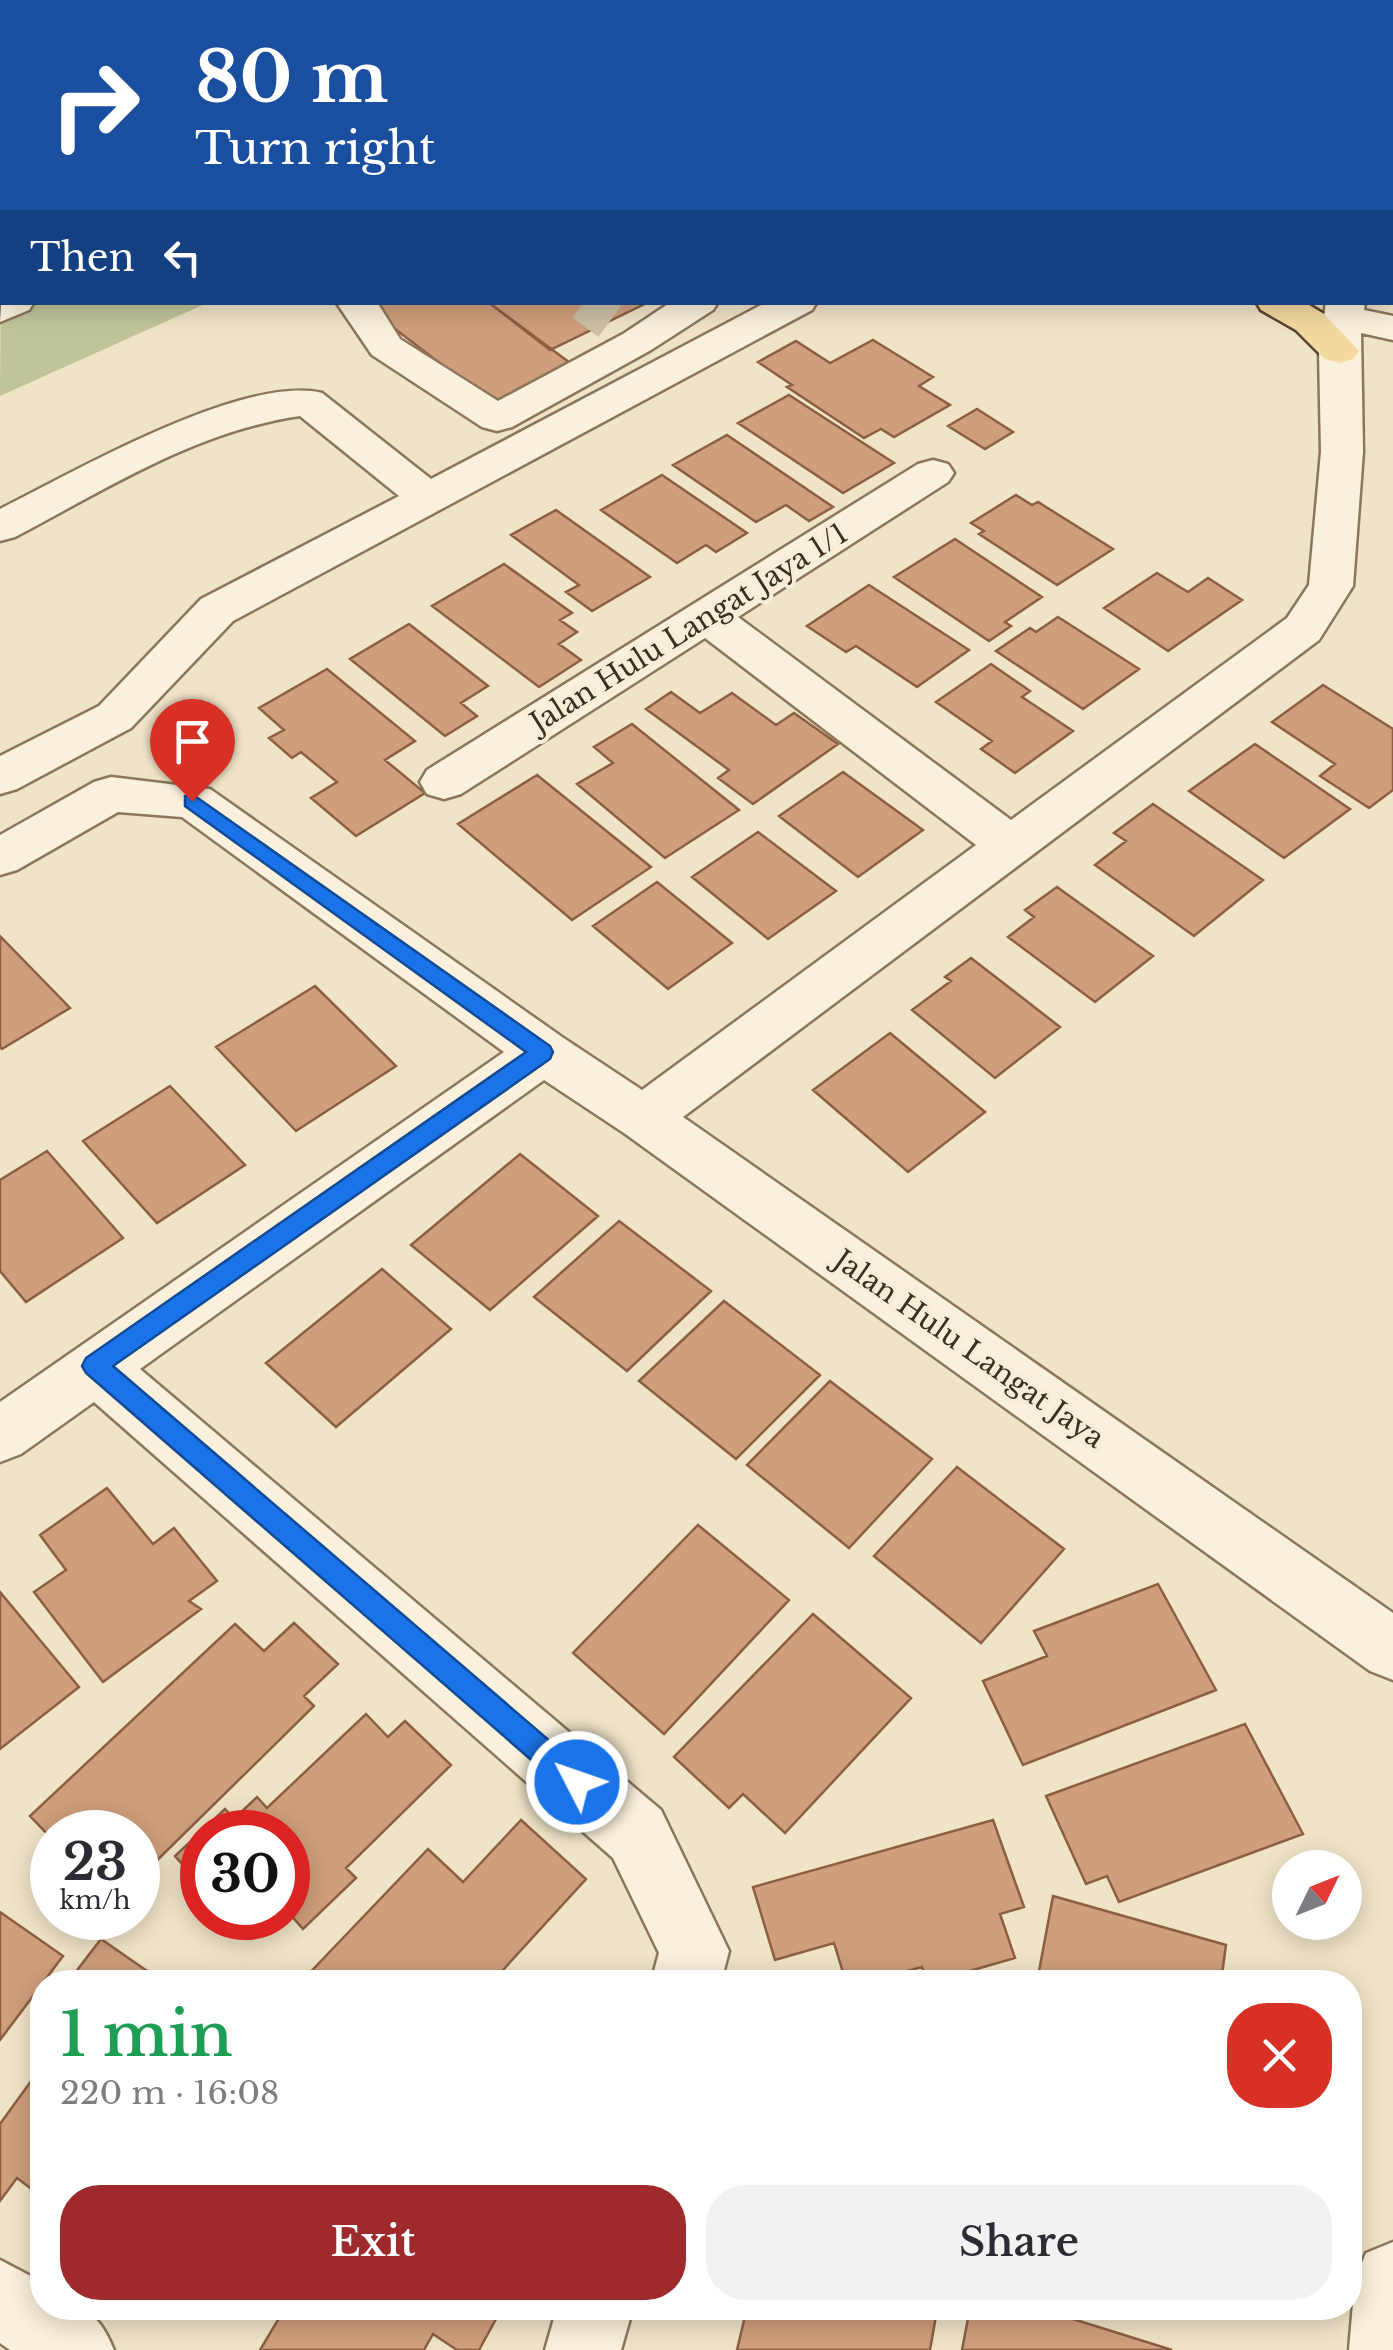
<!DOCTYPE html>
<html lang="en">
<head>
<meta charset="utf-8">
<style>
  :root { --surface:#fff; --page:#f2f2f3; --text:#2b2b33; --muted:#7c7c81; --accent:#9e2a2b }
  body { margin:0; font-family:"Libre Baskerville",serif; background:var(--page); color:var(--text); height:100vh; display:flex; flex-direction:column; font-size:38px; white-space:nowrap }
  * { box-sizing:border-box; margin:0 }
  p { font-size:32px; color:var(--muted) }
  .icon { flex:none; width:55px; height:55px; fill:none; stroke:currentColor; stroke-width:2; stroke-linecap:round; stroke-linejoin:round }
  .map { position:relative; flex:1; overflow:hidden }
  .drawer { position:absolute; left:30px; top:1970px; width:1332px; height:350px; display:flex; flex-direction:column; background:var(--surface); border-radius:40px; box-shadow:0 5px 25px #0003 }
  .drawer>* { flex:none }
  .guide { position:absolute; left:0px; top:0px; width:1395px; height:305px; box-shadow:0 5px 25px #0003; background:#1a4fa0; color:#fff; overflow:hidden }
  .needle { width:65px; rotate:47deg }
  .tools { position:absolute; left:1272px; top:1850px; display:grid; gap:20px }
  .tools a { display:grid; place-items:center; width:90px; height:90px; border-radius:50%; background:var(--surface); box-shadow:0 5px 25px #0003; font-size:50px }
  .speed { position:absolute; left:30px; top:1810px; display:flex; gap:20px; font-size:50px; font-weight:700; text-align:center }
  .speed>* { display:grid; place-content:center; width:130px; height:130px; border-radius:50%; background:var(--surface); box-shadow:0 5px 25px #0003; line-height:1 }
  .speed small { font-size:25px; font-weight:400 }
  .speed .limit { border:15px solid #d22; background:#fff; color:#111 }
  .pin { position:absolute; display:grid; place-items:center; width:85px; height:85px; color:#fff; margin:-102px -42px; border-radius:50% 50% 50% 0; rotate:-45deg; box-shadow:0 0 10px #0007 }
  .pin .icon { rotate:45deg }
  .me { position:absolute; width:110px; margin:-55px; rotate:311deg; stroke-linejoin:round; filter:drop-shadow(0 0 8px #0008) }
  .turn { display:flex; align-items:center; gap:35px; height:210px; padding:0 30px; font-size:45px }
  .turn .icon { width:130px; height:130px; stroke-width:2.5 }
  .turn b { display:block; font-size:70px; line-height:85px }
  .then { display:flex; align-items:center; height:95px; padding:0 30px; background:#0003; gap:20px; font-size:38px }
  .round { display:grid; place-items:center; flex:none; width:105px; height:105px; border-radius:40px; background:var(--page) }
  .overview { display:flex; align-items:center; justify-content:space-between; height:170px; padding:0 30px }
  h1 { font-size:60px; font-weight:600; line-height:75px; color:#1e9e55 }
  .cta { display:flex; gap:20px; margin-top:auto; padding:20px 30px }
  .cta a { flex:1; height:115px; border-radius:40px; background:var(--accent); color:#fff; font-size:40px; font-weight:600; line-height:115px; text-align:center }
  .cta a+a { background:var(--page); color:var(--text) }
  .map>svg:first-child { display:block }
  .cemetery { fill:#bfc49a }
  .building { fill:#cf9f7d; stroke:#8d5f41; stroke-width:2.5 }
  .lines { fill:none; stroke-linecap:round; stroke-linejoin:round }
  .minor-tunnel { stroke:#ccc0a6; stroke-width:39; stroke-dasharray:39 19; stroke-linecap:butt }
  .minor-casing { stroke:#8d765c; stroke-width:5 }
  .major-casing { stroke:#5b4430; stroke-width:5 }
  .minor { fill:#faf1dc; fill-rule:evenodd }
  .major { fill:#f3d9a0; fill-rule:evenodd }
  .route { fill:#1a73e8; stroke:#114b97; stroke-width:2.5 }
  .labels { text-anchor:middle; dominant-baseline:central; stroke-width:8; stroke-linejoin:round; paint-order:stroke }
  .street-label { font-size:28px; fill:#3d2e20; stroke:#f7eed8 }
</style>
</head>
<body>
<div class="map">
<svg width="1393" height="2350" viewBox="0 0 1393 2350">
  <rect width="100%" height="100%" fill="#f0e4c8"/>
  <!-- cemetery -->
  <path class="cemetery" d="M2,145V302L207,303L0,396Z"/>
  <!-- building -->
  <path class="building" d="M383,302H488L577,368L497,407L369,309Z
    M488,302H649L550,350Z
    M873,340L933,377L919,386L950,405L894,437L881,429L864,438L787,387L792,385L758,362L796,341L830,363Z
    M789,395L894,463L843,493L738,423Z
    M977,409L1013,432L985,449L948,426Z
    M727,435L833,507L809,521L786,505L756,522L673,465Z
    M662,475L747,533L716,552L706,545L677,563L601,510Z
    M1016,495L1032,505L1038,502L1113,549L1057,585L979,534L984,531L971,523Z
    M556,510L650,577L592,611L566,592L579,585L511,535Z
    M955,539L1042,597L1005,622L1011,626L989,641L894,577Z
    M504,564L572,613L560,620L577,632L559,644L581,660L539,687L432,606Z
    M1157,573L1188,592L1208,578L1242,600L1168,651L1104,608Z
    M869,585L969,650L917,687L856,646L846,652L807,626Z
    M1058,617L1139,669L1083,709L996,651L1030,628L1036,632Z
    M409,624L488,686L461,703L477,716L445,736L350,659Z
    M991,664L1030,691L1022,697L1073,731L1015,773L981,749L992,741L936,702Z
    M327,669L415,741L385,760L425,793L356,836L311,798L337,782L301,752L292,758L269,738L284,730L259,708Z
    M1323,685L1393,729V790L1369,808L1320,776L1335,764L1272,722Z
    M671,692L700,713L732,693L776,725L794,713L838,744L753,804L718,778L729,770L646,709Z
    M632,724L739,810L665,858L577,784L613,763L594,747Z
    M1255,744L1350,809L1284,858L1189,791Z
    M843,772L923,830L858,877L779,816Z
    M537,775L651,867L572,920L458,824Z
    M1153,804L1263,880L1194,936L1095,865L1126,841L1114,833Z
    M758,832L836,891L768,939L692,877Z
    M657,882L732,943L668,989L593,926Z
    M1057,887L1153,956L1095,1002L1008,937L1034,917L1025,910Z
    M0,936L70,1008L2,1049L0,1047Z
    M971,958L1060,1027L995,1078L912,1010L951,981L945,977Z
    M315,986L396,1066L296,1131L216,1047Z
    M890,1033L985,1112L908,1172L813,1090Z
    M170,1086L245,1165L157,1223L83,1141Z
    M47,1151L123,1238L26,1302L0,1271V1180Z
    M520,1154L598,1216L490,1310L411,1245Z
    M619,1221L711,1291L627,1371L534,1297Z
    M382,1269L451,1329L336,1427L266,1363Z
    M724,1301L820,1375L736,1459L639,1381Z
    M830,1381L932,1459L849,1548L747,1465Z
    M957,1467L1064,1549L981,1643L874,1556Z
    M107,1488L153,1544L174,1528L217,1581L189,1601L201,1609L103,1682L34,1592L66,1570L40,1535Z
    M698,1525L789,1600L664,1734L573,1653Z
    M1158,1584L1216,1690L1023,1765L983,1681L1047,1656L1034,1631Z
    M0,1592L79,1687L0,1749Z
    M813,1614L911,1698L785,1833L743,1794L729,1808L674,1757Z
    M294,1623L338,1664L304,1696L314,1706L138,1879V1832H52V1839L30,1816L235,1624L264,1651Z
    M366,1714L388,1737L405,1721L451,1765L346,1868L356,1878L303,1929L288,1912V1832H202V1886L175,1856L225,1809L234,1819L257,1797L267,1808Z
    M1245,1724L1303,1834L1119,1902L1107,1876L1086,1884L1046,1796Z
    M521,1820L586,1879L492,1982H301L428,1849L463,1882Z
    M993,1820L1024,1907L1000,1914L1015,1958L932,1982H927L922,1967L866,1982H846L834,1943L775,1960L753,1887Z
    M1053,1896L1226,1945L1221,1982H1037Z
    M0,1912L63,1956L0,2040Z
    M101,1939L163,1982H68Z
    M42,2066V2197L17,2178L0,2201V2124Z
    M285,2308H502L479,2350H457L433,2334L424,2350H260Z
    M747,2308H909L936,2316L930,2350H737Z
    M970,2308H1038L1172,2350H962Z"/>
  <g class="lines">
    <!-- minor-tunnel -->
    <path class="minor-tunnel" d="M584,302L610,321"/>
    <defs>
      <path id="minor" d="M1290,0H1325L1327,2H1292Z
        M1392,56H1393V76H1392Z
        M2,293V302H34L29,310L0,322Z
        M336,302H377L400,339L498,401L623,334L671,302H718L713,310L651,350L512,427L497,431L482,427L372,355Z
        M767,302H817L812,310L233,621L131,728L17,789L0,794V756L99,706L201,599L399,496L300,416C196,431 106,489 15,537L0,541V509C72,473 244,374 322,393L431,479Z
        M1326,302H1365L1364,310L1393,316V340L1361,333L1363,452L1353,586L1319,640L683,1117L1393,1613V1680L1370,1671L624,1133L544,1080L140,1369L661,1810L729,1951L721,1982H651L659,1953L613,1858L94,1402L21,1454L0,1462V1402L504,1052L182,817L118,812L17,870L0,875V835L94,782L111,777L210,789L562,1037L642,1090L976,845L705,638L461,794L444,799L427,794L420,782L427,770L918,464L933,460L948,464L954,473L948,482L738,617L1011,820L1287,618L1309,585L1321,452L1319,351Z
        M1393,2242V2350H1349L1355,2280L1366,2253Z
        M0,2260L42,2282V2308C85,2308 97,2309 114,2350H10L0,2343Z
        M557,2308H633L621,2350H545Z"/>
      <path id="major" d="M0,0H36L38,2H2V8Z
        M109,0H150L152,2H111Z
        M1392,277H1393V301H1392Z
        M1256,302H1304L1324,314L1359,351L1353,359L1339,363L1325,359L1296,330L1261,310Z"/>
    </defs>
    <!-- minor casing -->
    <use href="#minor" class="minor-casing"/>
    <!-- major casing -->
    <use href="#major" class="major-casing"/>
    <!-- minor -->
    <use href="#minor" class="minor"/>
    <!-- major -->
    <use href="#major" class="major"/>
  </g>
  <!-- route -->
  <path class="route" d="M192,794L550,1046L553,1052L550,1059L113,1366L586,1772L590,1782L586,1791L577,1795L567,1791L86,1373L82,1366L86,1358L526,1052L185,806V796Z"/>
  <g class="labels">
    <!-- street labels -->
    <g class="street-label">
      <text transform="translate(689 628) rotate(-32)">Jalan Hulu Langat Jaya 1/1</text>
      <text transform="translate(969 1349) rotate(35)">Jalan Hulu Langat Jaya</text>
    </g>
  </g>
</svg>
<div class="tools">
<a><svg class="needle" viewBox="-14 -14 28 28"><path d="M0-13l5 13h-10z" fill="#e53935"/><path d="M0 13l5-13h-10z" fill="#7c7c81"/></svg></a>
</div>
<div class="speed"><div>23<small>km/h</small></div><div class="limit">30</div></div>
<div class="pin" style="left:192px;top:801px;background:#d93025"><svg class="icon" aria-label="arrive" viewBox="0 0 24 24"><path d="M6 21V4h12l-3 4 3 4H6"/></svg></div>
<svg class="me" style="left:577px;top:1782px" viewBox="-20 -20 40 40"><circle r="17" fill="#1a73e8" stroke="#fff" stroke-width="3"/><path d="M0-11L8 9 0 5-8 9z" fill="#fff"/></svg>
<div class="guide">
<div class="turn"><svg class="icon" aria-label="right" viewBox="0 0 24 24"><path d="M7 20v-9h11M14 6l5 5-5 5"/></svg><div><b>80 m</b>Turn right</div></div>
<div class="then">Then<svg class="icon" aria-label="left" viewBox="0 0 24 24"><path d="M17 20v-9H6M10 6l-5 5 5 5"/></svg></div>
</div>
<section class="drawer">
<div class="overview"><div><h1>1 min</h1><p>220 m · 16:08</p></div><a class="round" style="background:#d93025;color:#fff"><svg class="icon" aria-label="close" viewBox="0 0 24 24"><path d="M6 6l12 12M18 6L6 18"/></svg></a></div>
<div class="cta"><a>Exit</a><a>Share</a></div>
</section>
</div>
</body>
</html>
